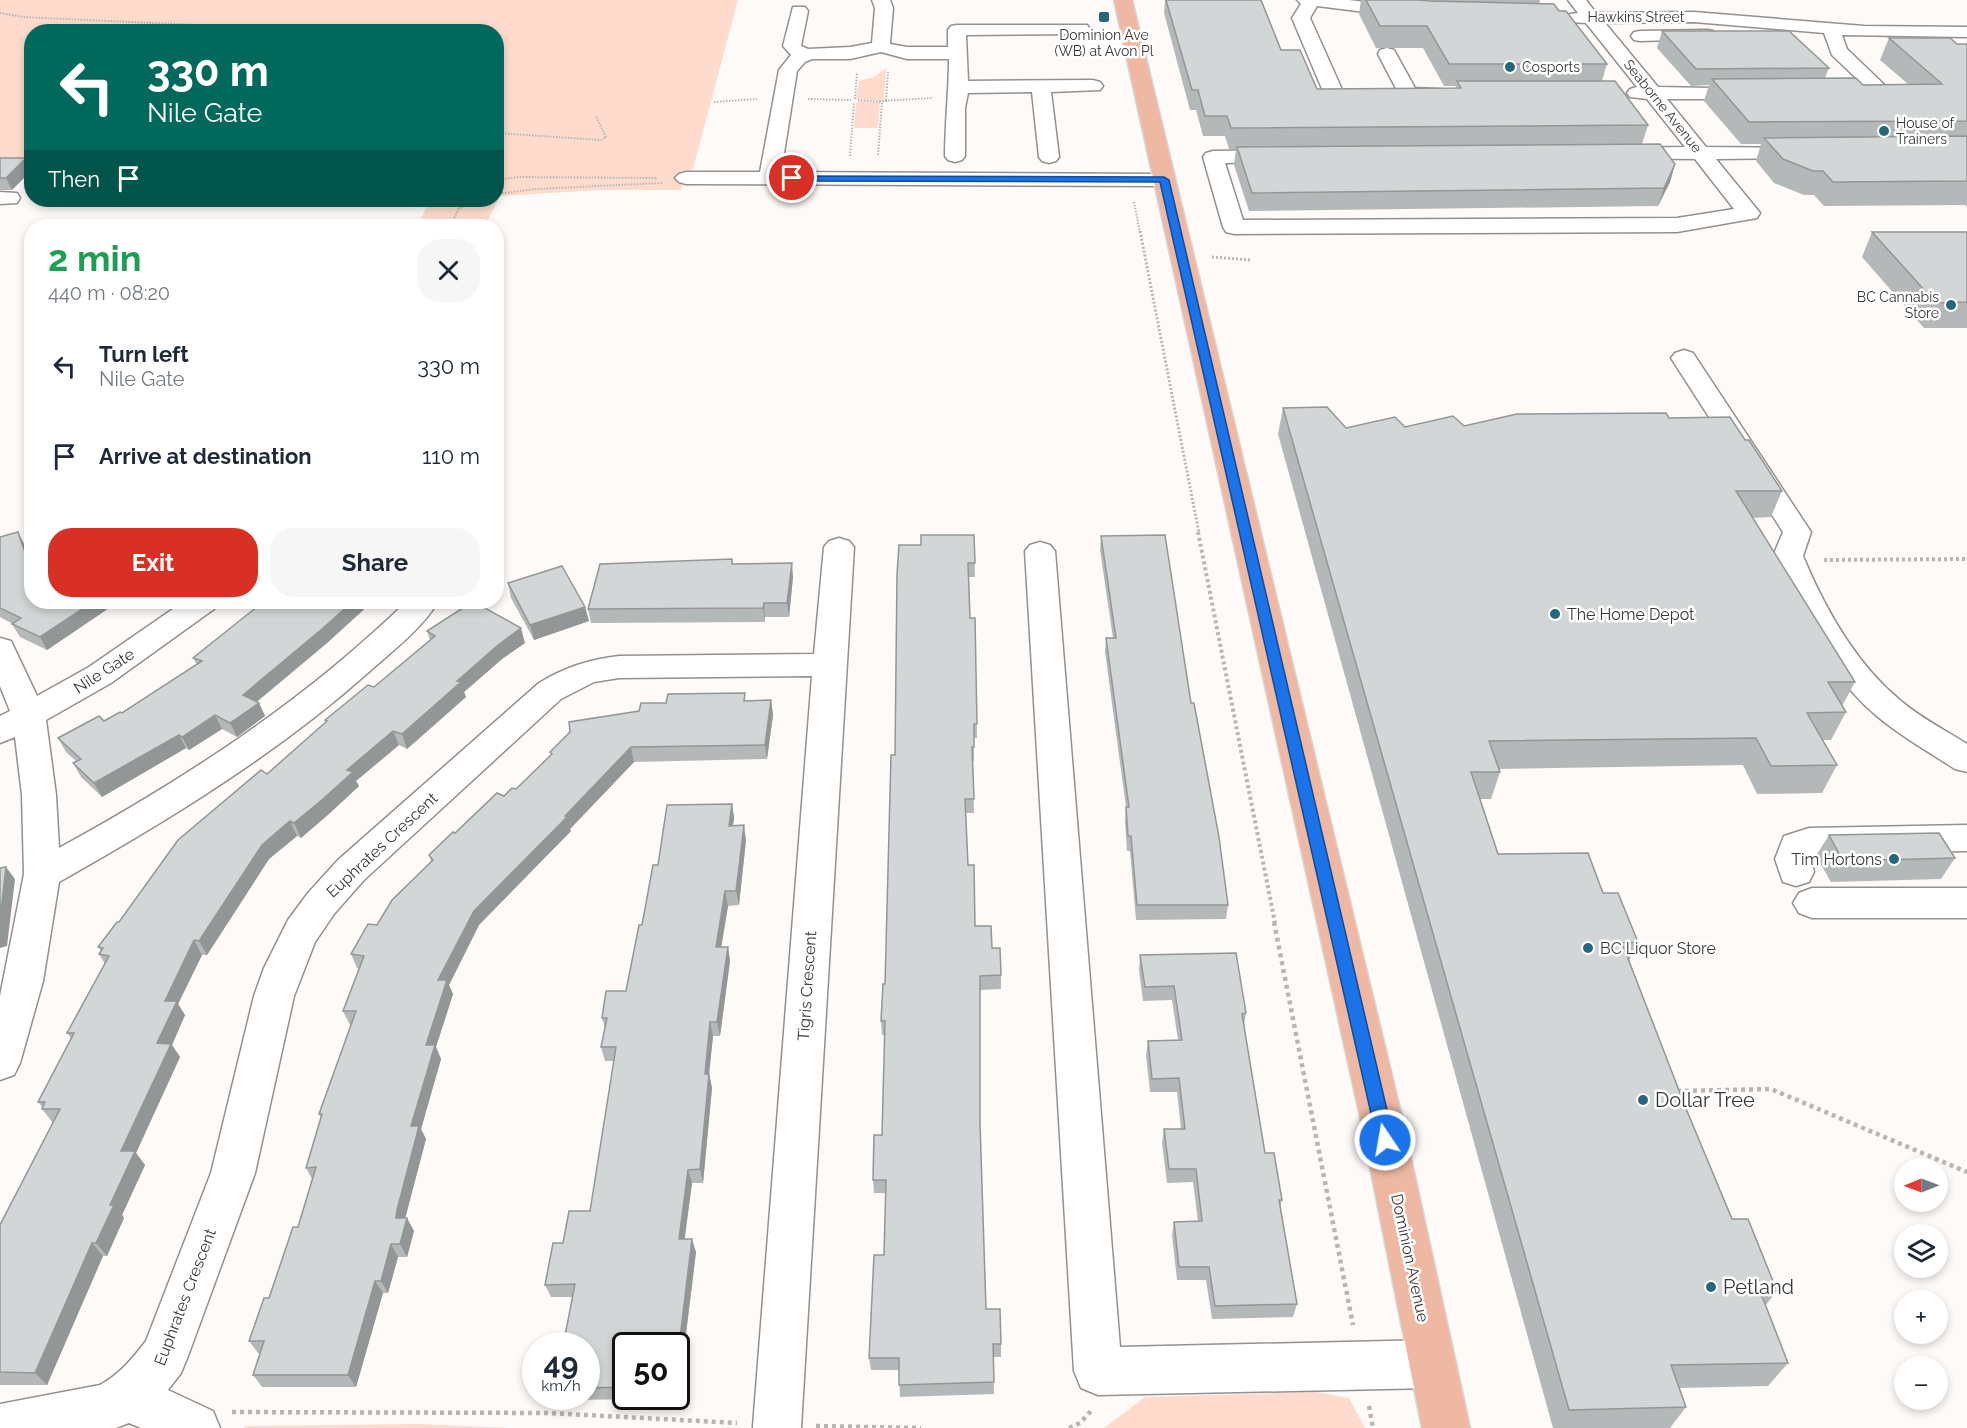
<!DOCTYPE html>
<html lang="en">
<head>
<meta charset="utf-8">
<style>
  :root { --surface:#fff; --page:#f6f6f7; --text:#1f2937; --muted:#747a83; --accent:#d93025 }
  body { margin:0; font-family:Raleway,sans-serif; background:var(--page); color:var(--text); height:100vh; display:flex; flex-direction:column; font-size:22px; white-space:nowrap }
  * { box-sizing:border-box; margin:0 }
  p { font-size:20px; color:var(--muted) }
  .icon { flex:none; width:33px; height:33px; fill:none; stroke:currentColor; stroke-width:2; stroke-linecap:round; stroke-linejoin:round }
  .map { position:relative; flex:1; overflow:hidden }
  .drawer { position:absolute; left:24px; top:219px; width:480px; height:390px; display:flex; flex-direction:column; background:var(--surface); border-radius:24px; box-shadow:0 3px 9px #0003 }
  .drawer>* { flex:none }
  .banner { position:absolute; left:24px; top:24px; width:480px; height:183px; border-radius:24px; box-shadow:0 3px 9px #0003; background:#00695c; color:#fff; overflow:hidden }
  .needle { width:39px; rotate:269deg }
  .buttons { position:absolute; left:1894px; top:1158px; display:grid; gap:12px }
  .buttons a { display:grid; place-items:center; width:54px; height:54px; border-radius:50%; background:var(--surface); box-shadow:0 3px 9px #0003; font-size:30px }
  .speed { position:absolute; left:522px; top:1332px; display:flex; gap:12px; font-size:30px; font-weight:700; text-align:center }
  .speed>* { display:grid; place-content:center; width:78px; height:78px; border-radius:50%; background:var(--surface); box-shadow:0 3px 9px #0003; line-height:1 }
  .speed small { font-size:15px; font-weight:400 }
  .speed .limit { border:3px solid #111; border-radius:9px; background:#fff; color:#111 }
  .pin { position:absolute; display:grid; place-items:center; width:51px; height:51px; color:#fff; margin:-26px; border:3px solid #fff; border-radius:50%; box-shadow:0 2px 6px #0007 }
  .me { position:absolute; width:66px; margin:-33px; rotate:348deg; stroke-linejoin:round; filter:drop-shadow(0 0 4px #0008) }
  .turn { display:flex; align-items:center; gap:21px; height:126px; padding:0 24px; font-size:27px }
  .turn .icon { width:78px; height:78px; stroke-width:2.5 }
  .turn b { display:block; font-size:42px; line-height:51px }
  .then { display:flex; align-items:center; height:57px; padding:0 24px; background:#0003; gap:12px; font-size:22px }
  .round { display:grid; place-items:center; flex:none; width:63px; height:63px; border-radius:24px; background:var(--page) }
  .head { display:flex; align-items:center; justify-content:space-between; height:102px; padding:0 24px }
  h1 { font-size:36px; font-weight:700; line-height:45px; color:#1e9e55 }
  .cta { display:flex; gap:12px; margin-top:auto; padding:12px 24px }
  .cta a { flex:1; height:69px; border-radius:24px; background:var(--accent); color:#fff; font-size:24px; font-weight:700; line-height:69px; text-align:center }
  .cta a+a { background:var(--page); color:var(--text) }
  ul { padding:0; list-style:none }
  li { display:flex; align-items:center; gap:18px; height:90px; padding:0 24px }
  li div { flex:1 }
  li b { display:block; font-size:22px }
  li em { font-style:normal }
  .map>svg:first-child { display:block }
  .green { fill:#fedbcd }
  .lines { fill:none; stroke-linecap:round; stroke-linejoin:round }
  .minor-casing { stroke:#93908e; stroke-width:3 }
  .major-casing { stroke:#d8d7d7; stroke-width:3 }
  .path-far3 { stroke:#b8b5b3; stroke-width:2; stroke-dasharray:1.5 1.5; stroke-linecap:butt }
  .path-far2 { stroke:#b8b5b3; stroke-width:3; stroke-dasharray:2 2; stroke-linecap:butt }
  .path-far1 { stroke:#b8b5b3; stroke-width:4; stroke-dasharray:3 3; stroke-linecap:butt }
  .path { stroke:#b8b5b3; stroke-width:4.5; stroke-dasharray:4 4; stroke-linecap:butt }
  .minor { fill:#fff; fill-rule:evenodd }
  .major { fill:#eeb8a2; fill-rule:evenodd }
  .wall { fill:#b5b8b9 }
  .shaded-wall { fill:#939696 }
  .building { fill:#d2d6d7; stroke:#939696; stroke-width:1.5 }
  .route { fill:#1a73e8; stroke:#114b97; stroke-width:1.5 }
  .poi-dot { fill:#27677b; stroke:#fff; stroke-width:2 }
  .labels { text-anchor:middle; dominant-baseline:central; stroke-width:5; stroke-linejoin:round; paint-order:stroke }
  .far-street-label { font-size:14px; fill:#3b3938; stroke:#fff }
  .far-poi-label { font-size:14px; fill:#3b3938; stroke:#fff; text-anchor:start }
  .poi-label { font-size:16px; fill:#3b3938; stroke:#fff; text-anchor:start }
  .street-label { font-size:16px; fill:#3b3938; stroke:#fff }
  .near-poi-label { font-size:20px; fill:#3b3938; stroke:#fff; text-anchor:start }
</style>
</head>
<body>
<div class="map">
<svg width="1967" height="1428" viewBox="0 0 1967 1428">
  <rect width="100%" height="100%" fill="#fefaf8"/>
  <!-- green -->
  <path class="green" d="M0,0H738L693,169L686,171L681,190H600L500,196L485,226H417L430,200H496V32H32L31,163H0Z
    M886,68L884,99L878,101L856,99L859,81L874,77Z
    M859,101L880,102L878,128H854L856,103Z
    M1317,1392L1349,1398L1365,1428H1104L1145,1397Z
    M418,1424L511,1428H244L246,1426Z"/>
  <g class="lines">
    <defs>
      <path id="minor" d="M872,0H890L893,8L890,44L907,47H948V30L951,26L957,25H1087L1090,29L1087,33L1081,34L966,35L968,81L1093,80L1100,82L1103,86L1100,90L1051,92L1059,157L1056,161L1049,163L1042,161L1039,157L1032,92L968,93L965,108V156L962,160L955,162L948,160L945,156C945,123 949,91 949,59H907L881,52L850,59H812L805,62L797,71L781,172L1164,174L1172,175L1175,180L1172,185L1164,186L686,184L679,182L675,178L679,174L686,172H760L779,70L791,55L783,46L793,7H805L808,11L801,46L808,49L850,47L872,43L875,8Z
        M1297,0H1349L1405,7L1411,8L1414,12L1411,16L1405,17L1317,6L1310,18L1348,103L1345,107H1331L1328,103L1292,18L1301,4Z
        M1568,0H1586L1596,13L1694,12L1864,26L1967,27V37L1842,35L1847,49L1895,95L1892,99H1878L1832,55L1824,33L1694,22L1605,23L1658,87L1760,89L1763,93L1760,97L1753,99H1667L1706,147L1810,148L1813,152L1810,156L1803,158L1716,159L1760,213L1757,218L1677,232L1234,234L1226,232L1223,227L1203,157L1206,153L1213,151L1281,150L1288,152L1291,156L1288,160L1281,162L1225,163L1243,220L1677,218L1734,209L1695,159L1614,158L1611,154L1614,150L1621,148L1685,147L1647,99L1630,97L1627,93L1630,89L1637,87L1586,23L1570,22L1567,18L1570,14L1578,13Z
        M1707,30L1713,31L1716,35L1713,39L1640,41L1634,40L1631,36L1634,32L1640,31Z
        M1387,48L1394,50L1415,88L1454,90L1457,94L1454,98H1401L1378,54L1380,50Z
        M0,192L17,193L20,198L17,203L0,204Z
        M1684,350L1693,353L1811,532L1803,556C1825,609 1856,664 1901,701C1921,718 1945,730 1967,744V772L1955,769C1929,752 1902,737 1878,717C1830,677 1796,614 1773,556L1783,532L1671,358L1675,353Z
        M839,538L849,541L854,547L801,1428H753V1426L812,676L619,678L594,682L561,699L364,880L334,914L315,942L294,996L255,1173L188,1356L181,1373L168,1390L213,1411L220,1428H141L129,1423L116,1428H0V1404L100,1385C120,1374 132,1359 146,1341L211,1173L254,996L264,968L288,920L308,893L338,860L539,683C563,668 590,659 619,656L814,654L824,547L829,541Z
        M1040,542L1050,545L1055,551L1120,1347L1432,1340L1449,1347L1456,1364L1449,1381L1432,1388L1098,1395L1081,1388L1074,1371L1025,551L1030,545Z
        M183,602H218L214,609L111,683L46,720L56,795L59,848C185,779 303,702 406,602H438C422,628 394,650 371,670C277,754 169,820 59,882L43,981L20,1063L14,1075L0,1080V996L24,874L22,795L15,737L0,743V716L10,711L0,686V638L11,641L37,696L89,667Z
        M1967,825V851L1812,854L1811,859L1814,872L1809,882L1796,886L1783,882L1775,859L1784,836L1809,828Z
        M1812,888H1967V918H1812L1799,913L1793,903L1799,893Z"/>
      <path id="major" d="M1114,0H1132L1402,1117L1470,1428H1422L1360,1117Z"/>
    </defs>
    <!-- minor casing -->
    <use href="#minor" class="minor-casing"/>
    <!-- major casing -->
    <use href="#major" class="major-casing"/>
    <!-- path-far3 -->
    <path class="path-far3" d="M0,13L23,17L218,26L248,32
      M808,99L851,100
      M855,99L857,73
      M858,100L881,102
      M886,100L888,72
      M887,101H880L932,98
      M714,102L757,99
      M496,133L601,140L606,137L596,116
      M878,155L882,102
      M850,156L854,102
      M496,180L518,177L658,178
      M496,194L536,189L662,183
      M1134,202L1140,233
      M460,208L478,200
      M450,226L463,200"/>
    <!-- path-far2 -->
    <path class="path-far2" d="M1140,231L1199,533
      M1212,257L1251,260"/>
    <!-- path-far1 -->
    <path class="path-far1" d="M1198,532L1275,923
      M1824,560L1967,559"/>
    <!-- path -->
    <path class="path" d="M1274,922L1353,1325
      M1677,1091L1771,1089L1967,1172
      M1369,1406L1373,1428
      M232,1412L548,1413L737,1423
      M816,1426L921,1428
      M1069,1428L1080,1423L1093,1409"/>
    <!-- minor -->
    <use href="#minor" class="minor"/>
    <!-- major -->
    <use href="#major" class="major"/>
  </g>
  <!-- wall -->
  <path class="wall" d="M1165,0H1261L1281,50L1317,89H1455L1456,86H1444L1423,48H1376L1359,14L1361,0H1540L1539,4L1559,11L1607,64L1602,81L1648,125L1642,144L1675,164L1670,182L1658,206L1249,211L1234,165L1236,149H1229L1225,136H1203L1196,110H1190L1164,13Z
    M1662,31L1829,68L1825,78L1863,85L1908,84L1880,60L1889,38L1957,44H1967V207L1965,205L1824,206L1814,195H1804L1774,183L1756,161L1761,144H1741L1704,101L1709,85L1691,86L1657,48Z
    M0,158H26L32,169L12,190H0Z
    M1872,232H1967V328H1924L1862,257Z
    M1283,408L1346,428L1464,426L1745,440L1782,491L1771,517L1752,518L1855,682L1842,706L1846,712L1831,740H1823L1837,765L1822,793L1757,794L1743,765L1499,769L1500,772L1491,799H1480L1498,854L1603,893L1638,942L1629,961L1687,1111L1732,1219L1777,1291L1765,1306L1788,1363L1768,1386L1679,1388L1686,1407L1670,1428H1553L1278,434Z
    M18,532L24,544L32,602H118L47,650L20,637L12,624H13L0,617V537Z
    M974,535L975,577H968L970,618H975L977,738H974V761H973L974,813H966L968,865L975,926L992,948L1001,975V989L980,990V1123L986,1309L1001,1344V1357H993L994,1394L900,1397L899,1370H871L869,1358L884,1255L886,1193H874L873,1180L882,1135L885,1035H882L881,1021L885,984L895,755Z
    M1101,536L1191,703L1228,905L1226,919L1136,920L1130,851H1127L1125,821L1126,807L1105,652L1106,638H1113L1100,550Z
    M732,559L733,564L793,577L789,617H765V622L591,623L588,609Z
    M508,583L585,607L589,621L534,640L511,598Z
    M263,602H372L327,643L257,702L259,703L265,716L237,737L222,729L189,750L186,748L102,797L81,777L73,763L76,761L66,752L58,738L122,713L197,665L193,658Z
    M427,631L525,643L502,659L464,692L466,697L407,749L399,745L356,781L359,786L330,813L301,838L297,836L269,859L207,955H202L178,1004L185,1015L172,1045L180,1057L136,1153L145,1165L122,1215L124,1218L107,1256H103L47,1385H0V1225L53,1123L42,1109L43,1108L38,1102L71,1038L67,1033L105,964L99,954L101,951L98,947L119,922L267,774L326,723L325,720L374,687L430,640Z
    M771,700L773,715L767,759L634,762L570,829L571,831L479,925L449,985L453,994L436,1047L441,1059L421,1129L426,1139L405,1218L414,1231L407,1257H398L388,1293H383L356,1387H262L253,1375L260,1353H258L249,1341L269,1298L298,1227L312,1179L306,1168L321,1118L319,1114L351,1025H350L343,1011L359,969L357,968L351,954L377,925L431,861L429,855L455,833L504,796L516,789L551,755L550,752L639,711L666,703Z
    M732,804L734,818L733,826L746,840L739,905L728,906L721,947H728L730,961L720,1036H713L709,1074L712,1088L703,1183H692L684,1239L696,1252L683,1358H676V1346H626V1396H657V1399L561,1400L559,1396H586V1346L572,1297H551L545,1285L563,1243L590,1211L614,1061H605L601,1047L605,1028L602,1018L626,991L658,865Z
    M1829,835L1955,858L1941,879L1831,882L1816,856Z
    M1140,955L1246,1013L1244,1025L1265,1153L1282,1200L1280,1207L1297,1304L1293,1317L1212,1319L1206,1280H1177L1172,1235L1174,1222L1198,1221L1193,1182L1167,1183L1162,1143L1164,1129H1181L1177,1092H1150L1146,1055L1148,1041L1178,1040L1172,1000L1143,1001L1139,970Z"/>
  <!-- shaded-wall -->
  <path class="shaded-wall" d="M26,158L32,170L12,190L6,178Z
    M1675,164L1670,182L1658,206L1664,188Z
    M18,532L24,544L32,565V572Z
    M792,563L793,577L789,617L787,603Z
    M93,602H118L47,650L40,637Z
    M352,602H372L327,643L249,708L243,695Z
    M764,603L765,617V622L763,608Z
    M585,607L589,621L534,640L530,625Z
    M521,628L525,643L502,659L464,692L466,697L407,749L402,734L457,681L498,645Z
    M771,700L773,715L767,759L765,745Z
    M259,703L265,716L237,737L230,723Z
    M215,715L222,729L189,750L182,737Z
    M393,731L399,745L356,781L359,786L330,813L301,838L294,823L347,770Z
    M179,735L186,748L102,797L94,783Z
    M631,747L634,762L570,829L571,831L479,925L449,985L453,994L436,1047L441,1059L421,1129L426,1139L404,1223L396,1218L397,1210L411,1126L438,980L474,911Z
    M732,804L734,818L731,840L729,826Z
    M290,821L297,836L269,859L207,955L199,941L262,845Z
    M744,825L746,840L739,905L736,891Z
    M6,867L15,879L7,946L0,948V919Z
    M725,891L728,906L719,961L716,947Z
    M194,940L202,955L178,1004L185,1015L172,1045L180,1057L136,1153L145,1165L122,1215L124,1218L107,1256L96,1243L110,1205L121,1151L157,1043L165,1001Z
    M728,947L730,961L720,1036L717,1022Z
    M710,1022L713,1036L709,1074L712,1088L703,1183L700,1169L705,1074Z
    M688,1170L692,1183L683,1252L679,1239Z
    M407,1218L414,1231L407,1257L400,1244Z
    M692,1239L696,1252L683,1358L679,1346Z
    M92,1243L103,1256L47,1385L35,1373Z
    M391,1244L398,1257L388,1293L381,1281Z
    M375,1281L383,1293L356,1387L348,1375Z"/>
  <!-- building -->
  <path class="building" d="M1166,0H1261L1281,50H1300L1317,89L1461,88L1457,81H1615L1648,125L1231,128L1227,116H1205L1198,90H1192Z
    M1366,0H1419L1430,1L1554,4L1559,11H1566L1607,64H1449L1427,26H1380Z
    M1662,31H1789L1829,68L1696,69Z
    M1889,38H1950L1957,44H1967V121L1749,122L1712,79L1856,78L1863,85L1942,84Z
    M1967,136V181L1833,182L1823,171H1813L1783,159L1764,138Z
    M1660,144L1675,164L1664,188L1252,193L1237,147Z
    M0,158H26L6,178H0Z
    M1872,232H1967V302L1936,303Z
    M1327,407L1346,428L1395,417L1405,427L1453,416L1464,426L1517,414L1666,413L1669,418L1730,417L1745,440H1749L1782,491H1736L1855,682H1828L1846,712L1807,713L1837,765L1771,766L1756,738L1489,741L1500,772H1471L1498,854L1588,853L1603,893H1618L1638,942L1622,943L1687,1111L1732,1219H1748L1777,1291H1760L1788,1363L1671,1365L1686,1407L1569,1410L1283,408Z
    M18,532L32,572V602H93L40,637L12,624L21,618L0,608V537Z
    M921,535H974L975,563H968L970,618H975L977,724H974V747H972L974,799H965L968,865H974L975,926H991L992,948H1000L1001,975L980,976V1123L986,1309H1000L1001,1344H993L994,1382L899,1385V1358H869L874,1255H884L886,1180H873L874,1135H882L885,1021H881L883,984H885L891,755H895L897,574L899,545H921Z
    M1165,535L1191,703H1194L1219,837L1228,905H1137L1131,836H1128L1126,807H1129L1106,638H1116L1101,536Z
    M732,559V564L792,563L787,603H764L763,608L588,609L600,564Z
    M562,566L585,607L530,625L508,583Z
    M263,602H352L322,629L243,695L259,703L230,723L215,715L182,737L179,735L94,783L73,763L81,759L58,738L99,716L104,721L120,712L122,713L202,661L193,658Z
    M472,602H474L521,628L498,645L457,681L461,682L402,734L393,731L347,770L353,772L323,799L294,823L290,821L262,845L199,941L194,940L165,1001H177L157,1043L171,1044L121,1151H135L110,1205H114L96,1243H92L35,1373L0,1372V1225L60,1109H42L45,1102H38L74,1033H67L109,956L99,954L103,948L98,947L117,922H119L178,840L261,770L267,774L327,721L325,720L368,685L374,687L435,636L427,631Z
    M745,693L744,701L771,700L765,745L631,747L565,816L567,817L474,911L438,980H447L426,1045H435L411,1126H419L397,1210L396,1218H407L400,1244H391L381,1281H375L348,1375H253L264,1341H249L264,1298H269L293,1227H298L316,1167L306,1168L322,1114H319L356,1011H343L364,956L351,954L368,924L377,925L392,900L433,860L429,855L453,832L455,833L497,793L504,796L512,788L516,789L552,754L550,752L570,732L569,722L639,711L641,703H666L668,694Z
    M732,804L729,826L744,825L736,891H725L716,947H728L717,1022H710L705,1074H709L700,1169L688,1170L679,1239H692L679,1346H626V1387L586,1388V1346H563L575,1284L545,1285L553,1243H563L569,1211H590L616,1047H601L607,1018H602L606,991H626L639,925H642L653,865H658L667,805Z
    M1939,833L1955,858L1843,861L1829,835Z
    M6,867L0,919V868Z
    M1236,953L1246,1013L1242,1014L1265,1153H1274L1282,1200H1279L1297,1304L1215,1306L1209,1267H1179L1174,1222L1202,1221L1196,1169H1169L1164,1129H1185L1179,1078L1152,1079L1148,1041L1182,1040L1174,986L1145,987L1140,955Z"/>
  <!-- route -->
  <path class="route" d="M789,176L1164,177L1169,180L1394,1140L1392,1145L1385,1147L1379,1145L1377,1140L1160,182L792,181L789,180Z"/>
  <!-- markers -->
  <g class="poi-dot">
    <rect x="1098" y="11" width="12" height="12" rx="3"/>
    <circle cx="1510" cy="67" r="6"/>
    <circle cx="1884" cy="131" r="6"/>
    <circle cx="1951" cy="305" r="6"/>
    <circle cx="1555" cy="614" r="6"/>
    <circle cx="1894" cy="859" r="6"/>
    <circle cx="1588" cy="948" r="6"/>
    <circle cx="1643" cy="1100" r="6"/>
    <circle cx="1711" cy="1287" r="6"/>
  </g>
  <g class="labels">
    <!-- far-street labels -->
    <g class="far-street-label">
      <text x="1636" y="17">Hawkins Street</text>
      <text transform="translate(1663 106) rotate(51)">Seaborne Avenue</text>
    </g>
    <!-- far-poi labels -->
    <g class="far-poi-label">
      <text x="1104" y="35" text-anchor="middle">Dominion Ave<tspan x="1104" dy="16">(WB) at Avon Pl</tspan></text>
      <text x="1522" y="67">Cosports</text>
      <text x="1896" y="123">House of<tspan x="1896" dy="16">Trainers</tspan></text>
      <text x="1939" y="297" text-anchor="end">BC Cannabis<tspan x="1939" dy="16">Store</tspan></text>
    </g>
    <!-- poi labels -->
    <g class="poi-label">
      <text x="1567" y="614">The Home Depot</text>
      <text x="1882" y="859" text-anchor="end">Tim Hortons</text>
      <text x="1600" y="948">BC Liquor Store</text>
    </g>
    <!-- street labels -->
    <g class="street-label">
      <text transform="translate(104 671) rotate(-33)">Nile Gate</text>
      <text transform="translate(382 845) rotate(-43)">Euphrates Crescent</text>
      <text transform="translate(807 986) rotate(-86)">Tigris Crescent</text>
      <text transform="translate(1410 1258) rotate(78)">Dominion Avenue</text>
      <text transform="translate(185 1297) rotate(-69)">Euphrates Crescent</text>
    </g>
    <!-- near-poi labels -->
    <g class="near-poi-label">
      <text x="1655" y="1100">Dollar Tree</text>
      <text x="1723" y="1287">Petland</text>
    </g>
  </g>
</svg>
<div class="buttons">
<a><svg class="needle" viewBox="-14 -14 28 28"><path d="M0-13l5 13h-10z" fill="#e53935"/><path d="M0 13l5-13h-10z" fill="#747a83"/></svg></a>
<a><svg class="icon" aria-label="layers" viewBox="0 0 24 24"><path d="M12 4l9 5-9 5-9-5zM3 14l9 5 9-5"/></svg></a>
<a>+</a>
<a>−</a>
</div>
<div class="speed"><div>49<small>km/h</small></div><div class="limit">50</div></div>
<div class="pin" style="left:792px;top:178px;background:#d93025"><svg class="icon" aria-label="arrive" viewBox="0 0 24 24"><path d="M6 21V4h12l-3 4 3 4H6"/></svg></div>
<svg class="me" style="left:1385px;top:1140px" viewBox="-20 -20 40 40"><circle r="17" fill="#1a73e8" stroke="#fff" stroke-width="3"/><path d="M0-11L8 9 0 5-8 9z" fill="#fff"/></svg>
<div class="banner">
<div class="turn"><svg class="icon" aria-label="left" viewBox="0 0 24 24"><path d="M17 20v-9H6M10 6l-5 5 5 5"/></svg><div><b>330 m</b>Nile Gate</div></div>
<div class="then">Then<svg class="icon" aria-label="arrive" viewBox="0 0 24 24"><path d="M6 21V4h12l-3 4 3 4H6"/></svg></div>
</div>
<section class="drawer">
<div class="head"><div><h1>2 min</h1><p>440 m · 08:20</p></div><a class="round"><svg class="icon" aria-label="close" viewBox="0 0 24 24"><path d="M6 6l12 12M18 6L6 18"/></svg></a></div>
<ul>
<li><svg class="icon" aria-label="left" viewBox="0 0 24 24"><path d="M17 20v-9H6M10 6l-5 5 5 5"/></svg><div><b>Turn left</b><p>Nile Gate</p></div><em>330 m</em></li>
<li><svg class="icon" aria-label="arrive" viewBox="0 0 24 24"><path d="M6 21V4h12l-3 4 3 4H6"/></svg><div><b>Arrive at destination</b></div><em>110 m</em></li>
</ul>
<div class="cta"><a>Exit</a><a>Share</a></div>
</section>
</div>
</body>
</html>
